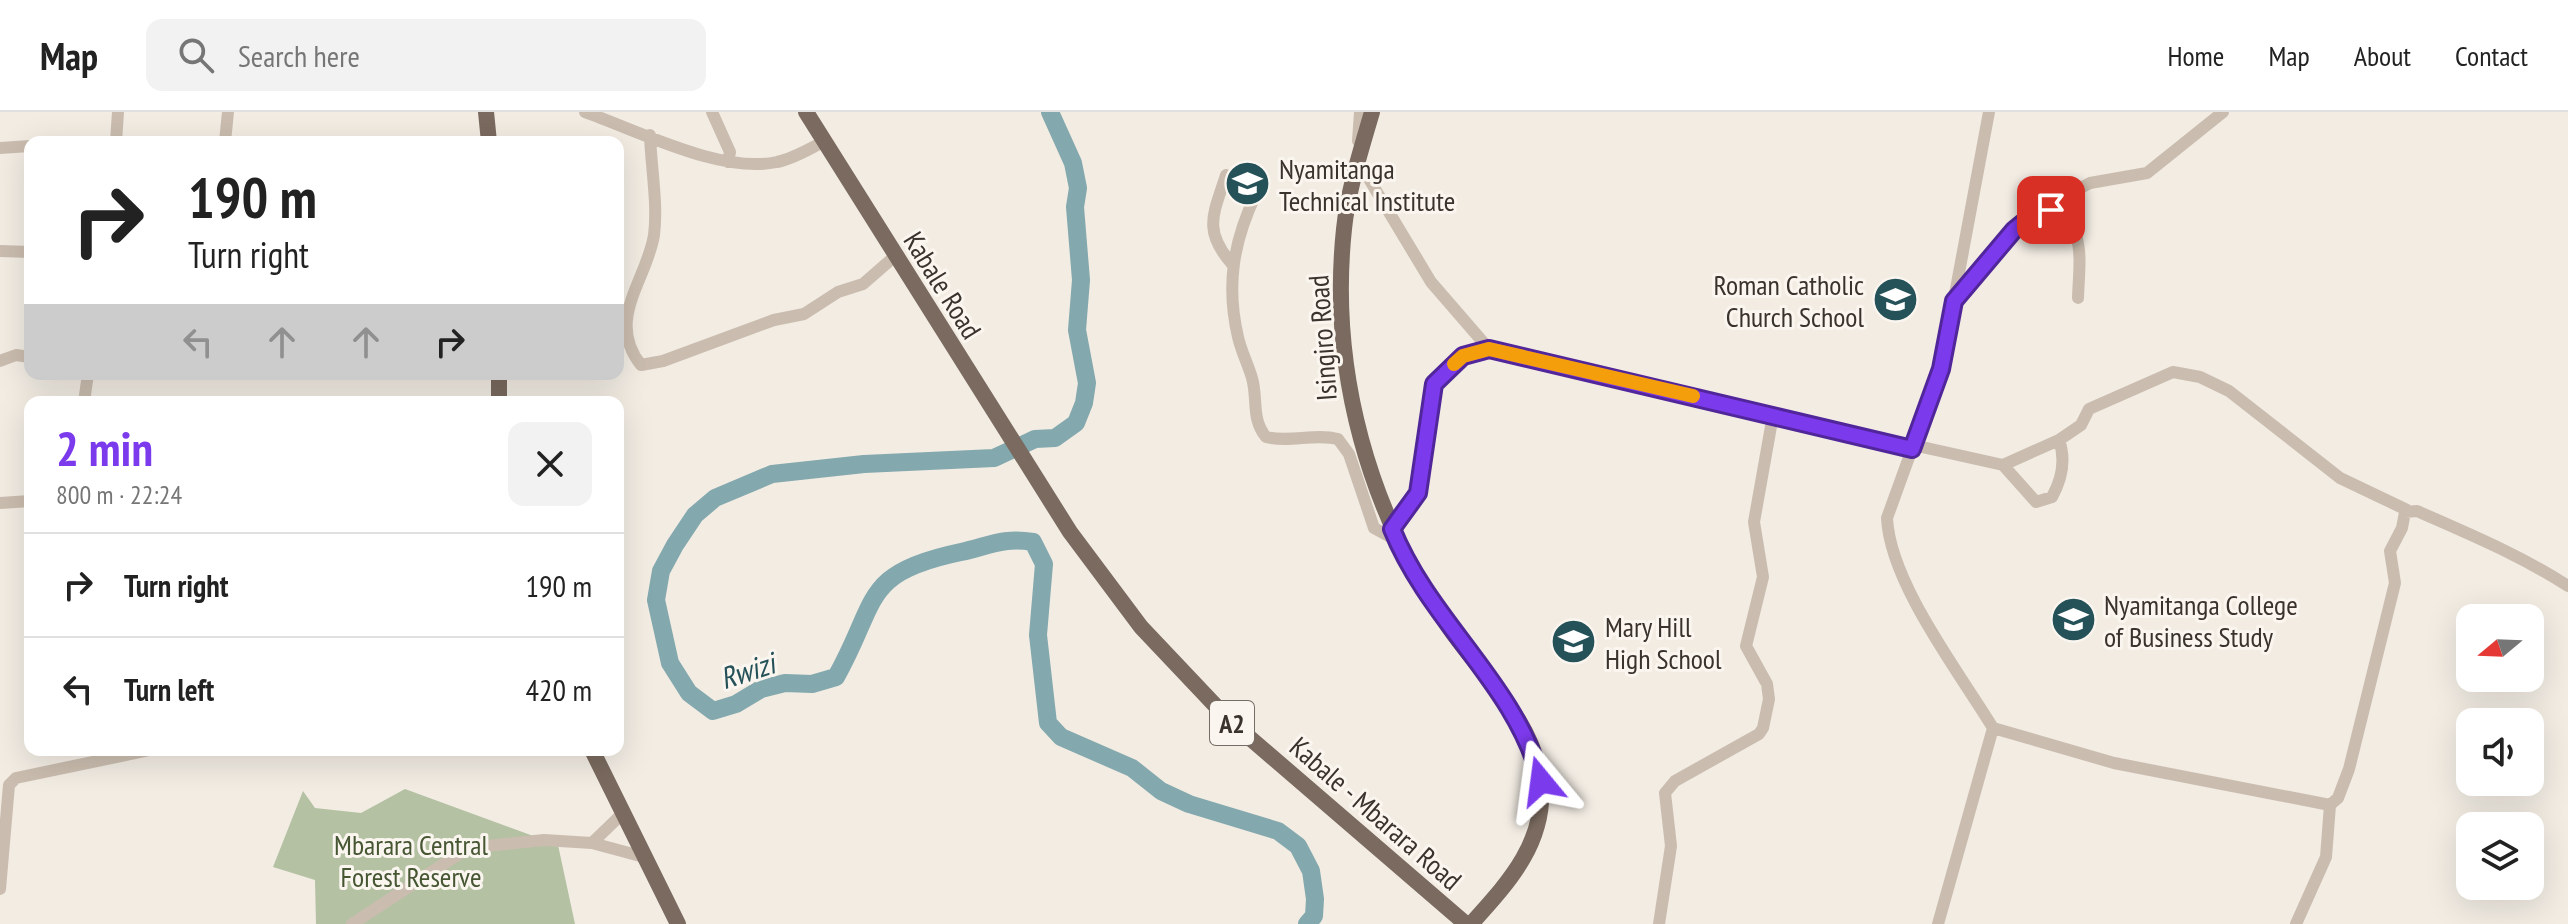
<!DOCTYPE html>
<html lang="en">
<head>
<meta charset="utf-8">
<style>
  :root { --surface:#fff; --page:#f2f2f2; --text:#222; --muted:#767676; --line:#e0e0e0; --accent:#7c3aed }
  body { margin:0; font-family:"PT Sans Narrow",sans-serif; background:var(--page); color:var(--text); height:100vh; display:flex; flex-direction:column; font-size:30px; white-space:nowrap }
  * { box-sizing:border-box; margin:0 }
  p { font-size:26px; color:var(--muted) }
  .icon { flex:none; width:44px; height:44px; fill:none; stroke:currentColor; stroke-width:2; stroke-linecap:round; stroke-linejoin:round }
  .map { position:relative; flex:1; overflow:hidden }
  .details { position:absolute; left:24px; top:284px; width:600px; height:360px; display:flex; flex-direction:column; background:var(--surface); border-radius:16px; box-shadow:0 8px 32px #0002 }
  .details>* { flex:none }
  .hud { position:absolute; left:24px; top:24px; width:600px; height:244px; border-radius:16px; box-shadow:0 8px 32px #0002; background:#fff; color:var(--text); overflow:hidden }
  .needle { width:52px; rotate:251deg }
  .fabs { position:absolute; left:2456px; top:492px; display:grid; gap:16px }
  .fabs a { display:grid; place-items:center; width:88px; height:88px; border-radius:16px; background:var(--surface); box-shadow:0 8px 32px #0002; font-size:40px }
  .pin { position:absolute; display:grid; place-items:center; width:68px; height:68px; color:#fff; margin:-34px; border-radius:16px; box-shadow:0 4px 12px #0006 }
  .me { position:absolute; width:88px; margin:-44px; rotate:344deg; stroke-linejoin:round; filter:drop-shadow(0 0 6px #0008) }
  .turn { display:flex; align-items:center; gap:28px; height:168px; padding:0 32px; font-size:36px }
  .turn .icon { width:104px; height:104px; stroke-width:2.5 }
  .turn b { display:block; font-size:56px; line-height:68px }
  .lanes { display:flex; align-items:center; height:76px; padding:0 32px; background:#0003; justify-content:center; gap:40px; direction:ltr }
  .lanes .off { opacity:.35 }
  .round { display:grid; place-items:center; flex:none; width:84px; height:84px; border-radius:16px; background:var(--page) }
  .summary { display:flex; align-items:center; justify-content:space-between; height:136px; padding:0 32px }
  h1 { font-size:48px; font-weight:800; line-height:60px; color:var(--accent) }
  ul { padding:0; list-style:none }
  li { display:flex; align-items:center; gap:24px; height:104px; padding:0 32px; border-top:2px solid var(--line) }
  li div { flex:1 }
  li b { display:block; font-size:30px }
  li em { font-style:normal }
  header { display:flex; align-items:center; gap:48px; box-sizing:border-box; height:112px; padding:0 40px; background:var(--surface); border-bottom:2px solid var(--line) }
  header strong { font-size:38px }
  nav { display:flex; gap:44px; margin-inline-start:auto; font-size:28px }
  .search { width:560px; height:72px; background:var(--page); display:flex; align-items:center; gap:20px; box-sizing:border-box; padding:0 28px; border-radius:16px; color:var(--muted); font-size:30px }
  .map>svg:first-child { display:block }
  .green { fill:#b4c1a3 }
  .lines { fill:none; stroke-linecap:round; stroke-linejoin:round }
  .river { stroke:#83a8ad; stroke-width:18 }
  .minor { stroke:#cabdaf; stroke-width:12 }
  .major { stroke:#7a6a5f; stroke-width:16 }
  .route-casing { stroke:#51269a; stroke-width:20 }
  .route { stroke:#7c3aed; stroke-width:14 }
  .slow { stroke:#f59e0b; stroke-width:14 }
  .labels { text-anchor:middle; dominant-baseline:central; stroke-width:6; stroke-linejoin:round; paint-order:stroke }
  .shield { fill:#faf6ef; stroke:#746d66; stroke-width:2 }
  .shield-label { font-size:26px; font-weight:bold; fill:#3a322c }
  .poi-label { font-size:28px; fill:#3a322c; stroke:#faf6ef; text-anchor:start }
  .street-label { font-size:28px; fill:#3a322c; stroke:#faf6ef }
  .park-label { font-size:28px; fill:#465632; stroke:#faf6ef }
  .water-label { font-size:30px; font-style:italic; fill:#255158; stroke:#faf6ef }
</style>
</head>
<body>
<header>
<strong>Map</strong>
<div class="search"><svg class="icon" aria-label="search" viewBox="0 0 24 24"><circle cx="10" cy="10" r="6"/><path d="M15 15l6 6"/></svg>Search here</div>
<nav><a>Home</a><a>Map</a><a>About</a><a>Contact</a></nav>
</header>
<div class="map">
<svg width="2568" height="812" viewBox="0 0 2568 812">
  <rect width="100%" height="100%" fill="#f2ece3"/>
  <!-- green -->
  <path class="green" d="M405,677L558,733L575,812H316L315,768L273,755L303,679L315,696L361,701Z"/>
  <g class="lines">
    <!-- river -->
    <path class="river" d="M1050,0L1073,51L1078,76L1075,95L1081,168L1077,218L1087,271L1084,291L1076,311L1055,326L1035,327L994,346L864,352L772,362L715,386L695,403L675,433L661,459L656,488L670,551L689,581L713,599L736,592L761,577L785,571L812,572L836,565C879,489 860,461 961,440C989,434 1003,425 1033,430L1044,452L1038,523L1048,611L1061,625L1132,656L1161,679L1189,692L1278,719L1298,734L1311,759L1315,787L1314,804L1307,812"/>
    <!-- minor -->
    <path class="minor" d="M585,0C639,19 721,62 777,50C793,47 809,37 823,30
      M712,0L730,40L728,50
      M650,23C651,55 658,92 654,123C647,168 605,208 641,253L663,249L774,208L804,202L838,180L863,172L894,145
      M1358,29L1360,0
      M116,30L118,0
      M225,30L228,0
      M0,36L30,34
      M1357,47L1431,170L1489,237
      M1226,63C1214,101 1202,118 1232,152
      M1256,82C1233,130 1226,174 1238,225C1241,239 1248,252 1252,266C1258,287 1251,307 1266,325C1290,331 1315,321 1338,327L1349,342L1374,416L1396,428
      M2040,97C2089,102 2079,150 2078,186
      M0,139L30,140
      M1955,188L2014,118L2040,97L2090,71L2147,61L2223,0
      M0,249L16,243L30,245
      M84,290L88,262
      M1913,333L2003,353L2036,390L2052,385C2062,367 2066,348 2059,328L2081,313L2089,297L2173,260L2200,265L2229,279L2340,366L2407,398
      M2003,353L2059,328
      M0,391L30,389
      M1392,417L1418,381L1434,272L1463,244L1489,237L1912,337
      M1993,616L2114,651L2330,693
      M592,731L623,701
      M0,777L9,673L16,666L150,638
      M352,812L468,736L544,728L592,731L644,745
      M1659,812L1671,734L1665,681L1675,669L1759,622L1763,616L1769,587L1767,572L1746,534L1763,465L1754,410L1773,303
      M1938,812L1993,616C1959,560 1890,471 1887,406L1941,257L1989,0
      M2296,812L2326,745L2330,693L2338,686L2349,657L2395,471L2390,439L2402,416L2405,400L2417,399C2469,422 2520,443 2568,474"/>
    <!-- major -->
    <path class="major" d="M486,0L489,30
      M806,0L1070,420L1141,515L1229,608L1466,812
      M1372,0C1361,38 1348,78 1344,117C1329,260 1369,400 1450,517C1483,565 1535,609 1541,671C1546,731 1508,771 1471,812
      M499,290V262
      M592,638L678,812"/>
  </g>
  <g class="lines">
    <defs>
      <path id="route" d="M1541,669C1516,572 1430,511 1392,417L1418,381L1434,272L1463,244L1489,237L1912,337L1941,257L1954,189L2014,118L2040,97L2051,98"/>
    </defs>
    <!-- route casing -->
    <use href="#route" class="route-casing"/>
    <!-- route -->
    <use href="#route" class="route"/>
    <!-- slow -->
    <path class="slow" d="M1454,252L1463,244L1489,237L1693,284"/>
  </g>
  <!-- icons -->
  <defs>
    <symbol id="school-disc" viewBox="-11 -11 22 22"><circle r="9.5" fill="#255158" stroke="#faf6ef"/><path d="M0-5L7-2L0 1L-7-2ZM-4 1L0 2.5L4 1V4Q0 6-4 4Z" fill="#fff"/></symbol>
  </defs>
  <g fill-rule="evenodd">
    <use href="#school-disc" x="1222" y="46" width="51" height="51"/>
    <use href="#school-disc" x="1870" y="162" width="51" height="51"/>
    <use href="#school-disc" x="2048" y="482" width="51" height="51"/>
    <use href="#school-disc" x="1548" y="504" width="51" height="51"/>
  </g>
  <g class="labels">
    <!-- shield labels -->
    <rect class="shield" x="1210" y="589" width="44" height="44" rx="6"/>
    <g class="shield-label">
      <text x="1232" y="611">A2</text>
    </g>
    <!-- poi labels -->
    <g class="poi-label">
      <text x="1279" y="56">Nyamitanga<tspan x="1279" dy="32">Technical Institute</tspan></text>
      <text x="1864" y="172" text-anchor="end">Roman Catholic<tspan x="1864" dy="32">Church School</tspan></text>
      <text x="2104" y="492">Nyamitanga College<tspan x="2104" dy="32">of Business Study</tspan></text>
      <text x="1605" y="514">Mary Hill<tspan x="1605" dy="32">High School</tspan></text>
    </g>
    <!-- street labels -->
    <g class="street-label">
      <text transform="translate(943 173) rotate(58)">Kabale Road</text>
      <text transform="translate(1322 226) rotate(-94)">Isingiro Road</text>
      <text transform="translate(1376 701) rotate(41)">Kabale - Mbarara Road</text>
    </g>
    <!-- park labels -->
    <g class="park-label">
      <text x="411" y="732">Mbarara Central<tspan x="411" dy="32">Forest Reserve</tspan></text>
    </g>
    <!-- water labels -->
    <g class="water-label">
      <text transform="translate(747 558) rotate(-18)">Rwizi</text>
    </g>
  </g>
</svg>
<div class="fabs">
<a><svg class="needle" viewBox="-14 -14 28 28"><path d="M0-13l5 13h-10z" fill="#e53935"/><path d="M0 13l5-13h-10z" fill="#767676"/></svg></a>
<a><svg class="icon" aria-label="sound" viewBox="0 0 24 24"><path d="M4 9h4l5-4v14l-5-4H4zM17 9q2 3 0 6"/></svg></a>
<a><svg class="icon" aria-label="layers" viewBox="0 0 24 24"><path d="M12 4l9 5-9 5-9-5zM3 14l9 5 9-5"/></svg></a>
</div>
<div class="pin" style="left:2051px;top:98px;background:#d93025"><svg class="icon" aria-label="arrive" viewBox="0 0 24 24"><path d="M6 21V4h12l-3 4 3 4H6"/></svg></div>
<svg class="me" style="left:1541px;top:669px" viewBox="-20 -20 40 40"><path d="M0-17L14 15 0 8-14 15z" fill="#7c3aed" stroke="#fff" stroke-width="4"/></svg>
<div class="hud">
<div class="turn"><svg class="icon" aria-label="right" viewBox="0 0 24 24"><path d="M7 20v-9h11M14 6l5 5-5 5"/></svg><div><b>190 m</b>Turn right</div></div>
<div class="lanes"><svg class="icon off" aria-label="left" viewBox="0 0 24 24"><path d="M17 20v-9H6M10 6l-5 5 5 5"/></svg><svg class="icon off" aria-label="ahead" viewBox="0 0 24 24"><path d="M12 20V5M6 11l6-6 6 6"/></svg><svg class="icon off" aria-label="ahead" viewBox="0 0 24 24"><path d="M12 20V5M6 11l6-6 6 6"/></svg><svg class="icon" aria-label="right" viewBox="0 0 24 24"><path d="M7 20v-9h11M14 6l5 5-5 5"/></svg></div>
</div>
<section class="details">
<div class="summary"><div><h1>2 min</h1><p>800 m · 22:24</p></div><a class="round"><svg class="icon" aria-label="close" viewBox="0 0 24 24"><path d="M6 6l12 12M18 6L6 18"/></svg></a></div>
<ul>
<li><svg class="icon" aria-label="right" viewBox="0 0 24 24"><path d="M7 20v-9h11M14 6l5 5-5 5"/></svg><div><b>Turn right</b></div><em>190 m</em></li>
<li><svg class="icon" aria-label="left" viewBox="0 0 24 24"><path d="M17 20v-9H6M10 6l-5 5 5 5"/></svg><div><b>Turn left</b></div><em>420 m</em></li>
</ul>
</section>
</div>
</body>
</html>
